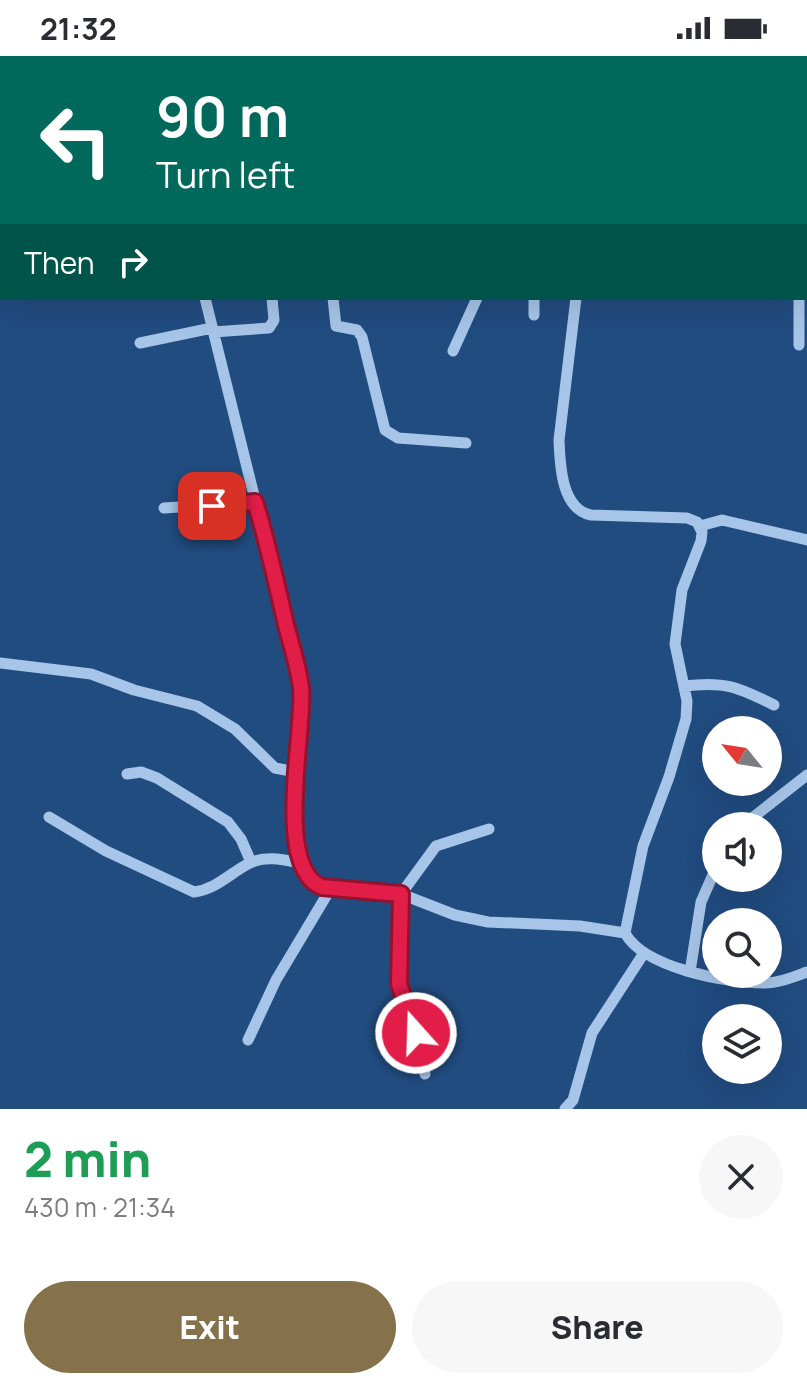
<!DOCTYPE html>
<html lang="en">
<head>
<meta charset="utf-8">
<style>
  :root { --surface:#fff; --page:#f7f7f7; --text:#2b2b33; --muted:#7c7c81; --accent:#85724b }
  body { margin:0; font-family:Manrope,sans-serif; background:var(--page); color:var(--text); height:100vh; display:flex; flex-direction:column; font-size:30px; white-space:nowrap }
  * { box-sizing:border-box; margin:0 }
  p { font-size:26px; color:var(--muted) }
  .icon { flex:none; width:44px; height:44px; fill:none; stroke:currentColor; stroke-width:2; stroke-linecap:round; stroke-linejoin:round }
  .map { position:relative; height:1053px; overflow:hidden }
  .side { display:flex; flex-direction:column; background:var(--surface); flex:1 }
  .side>* { flex:none }
  .hud { position:absolute; left:0px; top:0px; width:808px; height:244px; box-shadow:0 8px 32px #0002; background:#00695c; color:#fff; overflow:hidden }
  .needle { width:52px; rotate:300deg }
  .controls { position:absolute; left:702px; top:660px; display:grid; gap:16px }
  .controls a { display:grid; place-items:center; width:80px; height:80px; border-radius:50%; background:var(--surface); box-shadow:0 8px 32px #0002; font-size:40px }
  .pin { position:absolute; display:grid; place-items:center; width:68px; height:68px; color:#fff; margin:-34px; border-radius:16px; box-shadow:0 4px 12px #0006 }
  .me { position:absolute; width:88px; margin:-44px; rotate:340deg; stroke-linejoin:round; filter:drop-shadow(0 0 6px #0008) }
  .turn { display:flex; align-items:center; gap:28px; height:168px; padding:0 24px; font-size:36px }
  .turn .icon { width:104px; height:104px; stroke-width:2.5 }
  .turn b { display:block; font-size:56px; line-height:68px }
  .then { display:flex; align-items:center; height:76px; padding:0 24px; background:#0003; gap:16px; font-size:30px }
  .round { display:grid; place-items:center; flex:none; width:84px; height:84px; border-radius:42px; background:var(--page) }
  .headline { display:flex; align-items:center; justify-content:space-between; height:136px; padding:0 24px }
  h1 { font-size:48px; font-weight:800; line-height:60px; color:#1e9e55 }
  .cta { display:flex; gap:16px; margin-top:auto; padding:16px 24px }
  .cta a { flex:1; height:92px; border-radius:48px; background:var(--accent); color:#fff; font-size:32px; font-weight:800; line-height:92px; text-align:center }
  .cta a+a { background:var(--page); color:var(--text) }
  .status { display:flex; justify-content:space-between; align-items:center; height:56px; padding:0 40px; background:var(--surface); direction:ltr }
  .status svg { height:22px; fill:currentColor }
  .map>svg:first-child { display:block }
  .lines { fill:none; stroke-linecap:round; stroke-linejoin:round }
  .minor { stroke:#a7c5e8; stroke-width:11 }
  .route-casing { stroke:#92132f; stroke-width:20 }
  .route { stroke:#e11d48; stroke-width:14 }
</style>
</head>
<body>
<div class="status"><b>21:32</b><svg viewBox="0 0 49 12"><path d="M0 12V9h3v3zM5 12V6h3v6zM10 12V3h3v9zM15 12V0h3v12zM26 1h20v11H26zM47 4h2v5h-2z"/></svg></div>
<div class="map">
<svg width="807" height="1053" viewBox="0 0 807 1053">
  <rect width="100%" height="100%" fill="#214c80"/>
  <g class="lines">
    <!-- minor -->
    <path class="minor" d="M30,0L34,2
      M198,2V0
      M425,2V0
      M0,36L2,37
      M806,42H807
      M0,119L2,120
      M806,196H807
      M205,242L300,625L296,753L298,793L307,822L322,831L401,838L455,859L488,866L580,870L625,877
      M333,242L336,270L357,274L362,281L385,374L398,382L466,387
      M576,242L559,384C560,408 561,453 591,459L687,462L697,466L702,476L701,485L682,534L675,588L687,645L686,663L669,721L643,790L625,877C644,912 726,927 764,927C779,927 793,921 807,916
      M534,259V242
      M213,276L269,272L274,264L272,242
      M140,287L212,272
      M799,289V242
      M453,295L477,242
      M164,452L255,446
      M700,470L722,464L807,484
      M0,607L91,618L134,634L197,650L235,673L275,712L296,716
      M684,630C725,625 738,631 774,649
      M127,718L141,716L157,722L228,766L241,783L251,806
      M49,761L106,795L194,836C217,833 231,816 250,807C266,799 285,804 301,807
      M742,770L807,719
      M690,916L701,846L716,812
      M248,984L276,924L331,832
      M425,1018L413,964L399,928L397,908L401,838L436,790L489,773
      M565,1053L573,1044L592,977L644,897"/>
  </g>
  <g class="lines">
    <defs>
      <path id="route" d="M212,450L255,446C267,484 275,522 284,560C289,584 298,607 301,632C305,675 273,812 322,831L401,838L399,928L416,977"/>
    </defs>
    <!-- route casing -->
    <use href="#route" class="route-casing"/>
    <!-- route -->
    <use href="#route" class="route"/>
  </g>
</svg>
<div class="controls">
<a><svg class="needle" viewBox="-14 -14 28 28"><path d="M0-13l5 13h-10z" fill="#e53935"/><path d="M0 13l5-13h-10z" fill="#7c7c81"/></svg></a>
<a><svg class="icon" aria-label="sound" viewBox="0 0 24 24"><path d="M4 9h4l5-4v14l-5-4H4zM17 9q2 3 0 6"/></svg></a>
<a><svg class="icon" aria-label="search" viewBox="0 0 24 24"><circle cx="10" cy="10" r="6"/><path d="M15 15l6 6"/></svg></a>
<a><svg class="icon" aria-label="layers" viewBox="0 0 24 24"><path d="M12 4l9 5-9 5-9-5zM3 14l9 5 9-5"/></svg></a>
</div>
<div class="pin" style="left:212px;top:450px;background:#d93025"><svg class="icon" aria-label="arrive" viewBox="0 0 24 24"><path d="M6 21V4h12l-3 4 3 4H6"/></svg></div>
<svg class="me" style="left:416px;top:977px" viewBox="-20 -20 40 40"><circle r="17" fill="#e11d48" stroke="#fff" stroke-width="3"/><path d="M0-11L8 9 0 5-8 9z" fill="#fff"/></svg>
<div class="hud">
<div class="turn"><svg class="icon" aria-label="left" viewBox="0 0 24 24"><path d="M17 20v-9H6M10 6l-5 5 5 5"/></svg><div><b>90 m</b>Turn left</div></div>
<div class="then">Then<svg class="icon" aria-label="right" viewBox="0 0 24 24"><path d="M7 20v-9h11M14 6l5 5-5 5"/></svg></div>
</div>
</div>
<section class="side">
<div class="headline"><div><h1>2 min</h1><p>430 m · 21:34</p></div><a class="round"><svg class="icon" aria-label="close" viewBox="0 0 24 24"><path d="M6 6l12 12M18 6L6 18"/></svg></a></div>
<div class="cta"><a>Exit</a><a>Share</a></div>
</section>
</body>
</html>
